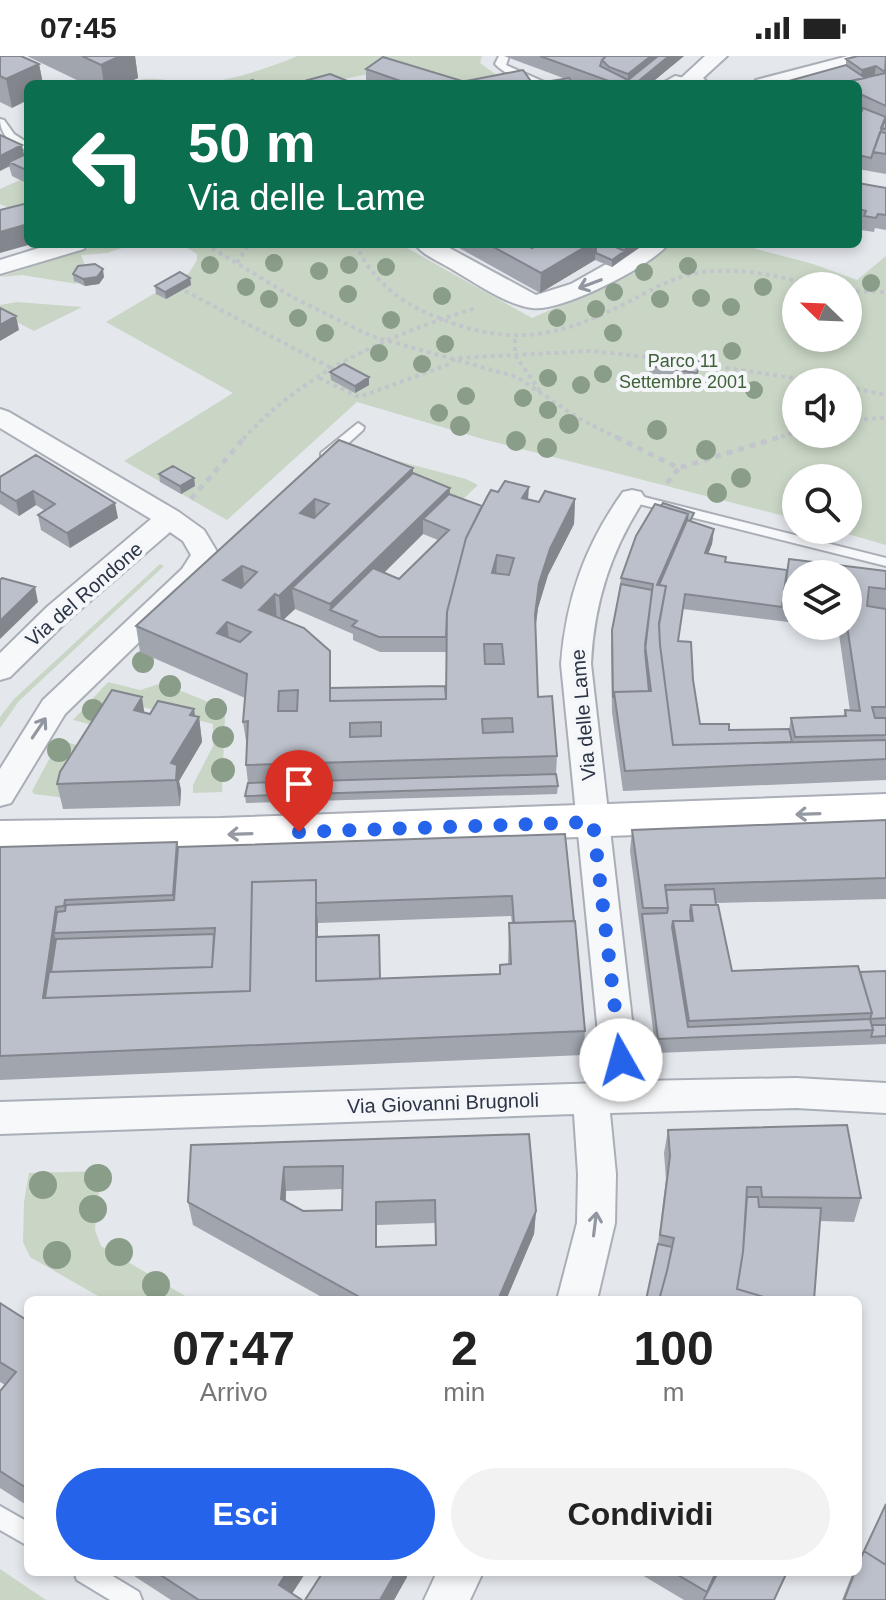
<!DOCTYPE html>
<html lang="it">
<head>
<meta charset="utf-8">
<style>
  :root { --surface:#fff; --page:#f2f2f2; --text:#222; --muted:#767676; --accent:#2563eb }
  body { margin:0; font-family:Helvetica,sans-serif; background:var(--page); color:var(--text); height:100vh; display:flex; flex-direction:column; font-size:30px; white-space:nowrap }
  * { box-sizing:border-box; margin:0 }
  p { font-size:26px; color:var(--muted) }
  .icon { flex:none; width:44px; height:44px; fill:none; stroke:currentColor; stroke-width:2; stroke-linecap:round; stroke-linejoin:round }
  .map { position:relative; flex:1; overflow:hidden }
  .details { position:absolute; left:24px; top:1240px; width:838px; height:280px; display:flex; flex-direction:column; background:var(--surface); border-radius:12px; box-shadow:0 4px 12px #0003 }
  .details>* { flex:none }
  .banner { position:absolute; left:24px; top:24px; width:838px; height:168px; border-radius:12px; box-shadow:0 4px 12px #0003; background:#0b6e4f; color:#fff; overflow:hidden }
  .needle { width:52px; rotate:293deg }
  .controls { position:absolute; left:782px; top:216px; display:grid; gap:16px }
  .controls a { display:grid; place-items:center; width:80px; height:80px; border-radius:50%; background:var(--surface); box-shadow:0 4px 12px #0003; font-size:40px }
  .pin { position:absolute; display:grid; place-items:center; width:68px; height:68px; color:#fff; margin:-82px -34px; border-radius:50% 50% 50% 0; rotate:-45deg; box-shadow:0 0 8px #0007 }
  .pin .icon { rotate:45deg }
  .me { position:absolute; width:88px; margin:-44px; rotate:353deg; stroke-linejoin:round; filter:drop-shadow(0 0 6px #0008) }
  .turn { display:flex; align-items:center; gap:28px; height:168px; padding:0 32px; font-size:36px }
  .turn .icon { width:104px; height:104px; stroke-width:2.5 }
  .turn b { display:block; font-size:56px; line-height:68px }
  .eta { display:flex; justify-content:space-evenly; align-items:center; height:136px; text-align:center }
  .eta b { font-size:48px; font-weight:600; line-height:56px }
  .primary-button { display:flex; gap:16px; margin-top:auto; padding:16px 32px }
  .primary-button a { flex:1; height:92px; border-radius:48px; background:var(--accent); color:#fff; font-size:32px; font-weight:600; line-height:92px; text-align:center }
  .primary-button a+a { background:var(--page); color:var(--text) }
  .status { display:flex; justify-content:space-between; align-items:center; height:56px; padding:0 40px; background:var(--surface); direction:ltr }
  .status svg { height:22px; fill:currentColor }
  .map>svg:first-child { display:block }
  .green { fill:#c9d6c5; fill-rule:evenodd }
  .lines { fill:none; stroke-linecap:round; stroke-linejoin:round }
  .lane-casing { stroke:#a9aeb7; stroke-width:4 }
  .street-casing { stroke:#a9aeb7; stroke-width:4 }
  .secondary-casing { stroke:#a9aeb7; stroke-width:4 }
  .path-far1 { stroke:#c2c5cb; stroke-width:4; stroke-dasharray:4 4; stroke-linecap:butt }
  .path { stroke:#c2c5cb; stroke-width:5; stroke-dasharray:6 6; stroke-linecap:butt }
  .lane { fill:#f7f8fa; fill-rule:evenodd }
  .street { fill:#f7f8fa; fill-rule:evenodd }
  .secondary { fill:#fff; fill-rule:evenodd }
  .tree { fill:#899d89 }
  .wall { fill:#a1a5ae; fill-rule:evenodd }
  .shaded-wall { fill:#83868d }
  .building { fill:#bbc0ca; stroke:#83868d; stroke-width:2; fill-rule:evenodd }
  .oneway { stroke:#9196a0 }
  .oneway2 { stroke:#959aa2 }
  .route { stroke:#2563eb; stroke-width:14; stroke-dasharray:0 25.2 }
  .labels { text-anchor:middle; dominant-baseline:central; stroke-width:8; stroke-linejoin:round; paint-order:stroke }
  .far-park-label { font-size:18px; fill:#3f6138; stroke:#f4f6f9 }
  .street-label { font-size:20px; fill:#2b3445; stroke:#f4f6f9 }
</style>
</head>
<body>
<div class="status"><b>07:45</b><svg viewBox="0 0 49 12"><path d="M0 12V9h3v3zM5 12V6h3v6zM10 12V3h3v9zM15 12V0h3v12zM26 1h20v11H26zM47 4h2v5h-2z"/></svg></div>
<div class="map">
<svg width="886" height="1544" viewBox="0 0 886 1544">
  <rect width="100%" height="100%" fill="#e4e7ec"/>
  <!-- green -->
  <path class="green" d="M297,0H482L480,7L498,20L520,28H452L384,15L317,28H125C152,16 173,28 200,27C227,26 272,11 297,0Z
    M20,124L28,128V158L25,159L0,148V133Z
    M101,188H134L107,197L81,199L87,215L74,222L77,228L22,219L0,221Z
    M181,188H400L532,262L620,223L672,188H738L813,208L857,224L886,200V489L834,474H848V422H796V463L486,384L357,346L227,464L124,405L233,337L106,266L189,217L197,204V198ZM796,230H848V282H796ZM796,326H848V378H796Z
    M17,246L82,251L34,275L0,257V249Z
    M383,401L466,423L478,429L463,443L376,408Z
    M160,508L164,510L19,645L0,672V661L14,643Z
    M108,626L140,634L162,627L218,650L225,658L222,736L193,737V729L213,690V668L126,647L109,673L73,664Z
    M59,685L96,693L65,742L34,738L32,735Z
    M101,1115L95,1174L101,1190L192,1244H105L30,1201L23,1186L24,1146L29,1117Z
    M0,1513L46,1544H0Z"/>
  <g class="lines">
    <defs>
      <path id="lane" d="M499,0H509L506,9L549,28C532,28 507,21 495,8Z
        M675,20L694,24L689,27L661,28Z
        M0,63L4,64L14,78L28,87V95C13,89 0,80 0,63Z
        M358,367L364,371L363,374L331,403H321V397Z
        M632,438L886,502V510L627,445V439Z
        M0,1450L28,1466V1490L0,1474Z
        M74,1516H106L139,1536L142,1544H110L77,1524Z"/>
      <path id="street" d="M705,0H727L703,22L709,28H682L679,24Z
        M848,0L885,2L882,6L835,14L785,28H753L756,24Z
        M52,188H87L84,193L0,218V204Z
        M415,188H442L536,239L571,228L642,188H668C652,210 559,257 532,252C505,248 479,229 455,215C443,207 423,200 415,188Z
        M0,353L9,356L179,456L204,474L219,499L202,525L65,658L11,747L0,750V713L43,644L182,513L191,499L183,485L170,476L67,565L10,621L0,624V597L47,551L151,463L0,372Z
        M632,434L641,436L645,442C611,494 594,546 591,608L639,1025L796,1022L886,1027V1057L796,1052L610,1057L616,1118L615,1167L597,1244H557L577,1167L578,1118L574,1058L0,1078V1046L603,1027L561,608C566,543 585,489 623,436Z
        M437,1516H483L470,1544H424Z"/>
      <path id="secondary" d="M886,738V770L220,794L0,797V765L220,762Z"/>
    </defs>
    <!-- lane casing -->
    <use href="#lane" class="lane-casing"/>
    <!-- street casing -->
    <use href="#street" class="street-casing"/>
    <!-- secondary casing -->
    <use href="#secondary" class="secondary-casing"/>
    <!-- path-far1 -->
    <path class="path-far1" d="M205,188L294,242L371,280L517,321L578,362L620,383
      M356,188C371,223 399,246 434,260C509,292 559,282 630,245C652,234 673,221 697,217C738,210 778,220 817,230
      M237,207L249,188
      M185,235L333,313
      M848,235L886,236
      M515,283V299L540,335
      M694,307L820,326
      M319,322L359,341L447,309L456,302L591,295L657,302
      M848,331L886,339
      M848,364L886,362
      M243,383C305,315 389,279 476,252
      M773,383L796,376"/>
    <!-- path -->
    <path class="path" d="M616,381L679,412L780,381
      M667,427L679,412
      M191,443L245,381"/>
    <!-- lane -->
    <use href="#lane" class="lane"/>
    <!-- street -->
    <use href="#street" class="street"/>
    <!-- secondary -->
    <use href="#secondary" class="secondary"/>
  </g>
  <!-- trees -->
  <g class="tree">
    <circle cx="274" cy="207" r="9"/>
    <circle cx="210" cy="209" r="9"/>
    <circle cx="349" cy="209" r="9"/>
    <circle cx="688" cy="210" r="9"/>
    <circle cx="386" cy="211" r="9"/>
    <circle cx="319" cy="215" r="9"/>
    <circle cx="644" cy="216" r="9"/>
    <circle cx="871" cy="227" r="9"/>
    <circle cx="246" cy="231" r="9"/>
    <circle cx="763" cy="231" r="9"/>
    <circle cx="614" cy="236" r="9"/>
    <circle cx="348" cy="238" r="9"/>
    <circle cx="442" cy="240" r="9"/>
    <circle cx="701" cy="242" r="9"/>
    <circle cx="269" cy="243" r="9"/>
    <circle cx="660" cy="243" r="9"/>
    <circle cx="731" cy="251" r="9"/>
    <circle cx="596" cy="253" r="9"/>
    <circle cx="298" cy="262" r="9"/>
    <circle cx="557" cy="262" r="9"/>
    <circle cx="391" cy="264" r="9"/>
    <circle cx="325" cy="277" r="9"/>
    <circle cx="613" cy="277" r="9"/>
    <circle cx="445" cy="288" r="9"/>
    <circle cx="732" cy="295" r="9"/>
    <circle cx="379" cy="297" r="9"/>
    <circle cx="422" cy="308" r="9"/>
    <circle cx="603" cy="318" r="9"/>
    <circle cx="548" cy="322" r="9"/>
    <circle cx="711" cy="326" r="9"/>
    <circle cx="581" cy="329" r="9"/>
    <circle cx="754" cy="334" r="9"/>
    <circle cx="466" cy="340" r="9"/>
    <circle cx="523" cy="342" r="9"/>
    <circle cx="548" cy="354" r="9"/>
    <circle cx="439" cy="357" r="9"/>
    <circle cx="569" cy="368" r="10"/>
    <circle cx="460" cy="370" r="10"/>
    <circle cx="657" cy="374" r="10"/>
    <circle cx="516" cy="385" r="10"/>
    <circle cx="547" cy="392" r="10"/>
    <circle cx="706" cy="394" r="10"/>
    <circle cx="741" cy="422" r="10"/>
    <circle cx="717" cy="437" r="10"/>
    <circle cx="143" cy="606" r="11"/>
    <circle cx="170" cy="630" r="11"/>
    <circle cx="216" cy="653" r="11"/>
    <circle cx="93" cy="654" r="11"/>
    <circle cx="223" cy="681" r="11"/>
    <circle cx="59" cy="694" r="12"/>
    <circle cx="223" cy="714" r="12"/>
    <circle cx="98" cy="1122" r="14"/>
    <circle cx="43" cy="1129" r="14"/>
    <circle cx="93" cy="1153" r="14"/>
    <circle cx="119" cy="1196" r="14"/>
    <circle cx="57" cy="1199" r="14"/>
    <circle cx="156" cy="1229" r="14"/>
  </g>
  <!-- wall -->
  <path class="wall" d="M0,0L39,8L43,28H28L12,52L0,46Z
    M27,0H135L138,22L125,28H85Z
    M504,0H684L650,28H580L571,25L574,28H461V26L533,28L566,23Z
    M886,0V118L858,113V28L846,9V3Z
    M366,13L459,24V28H370L366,27Z
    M0,79L24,99L28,97V128L12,120Z
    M858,127L886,132V174L875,172L874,176L861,174L862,169L858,168Z
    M452,188H525L532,192L539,188H596V190L601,188H645L612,211L595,204L540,237Z
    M73,218L104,221L99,228L85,230L74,225Z
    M190,222L191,229L166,243L156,238L155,230Z
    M650,310L699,313L696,324L649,317Z
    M330,316L369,321V329L355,337L331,324Z
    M339,384L413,412V417L449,438L482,450L528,443L539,446L575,443L574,468L548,519L538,552L535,571L538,641L557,700L556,718L558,730L557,738L246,747L245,740L248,727L246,709L247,691L243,666L245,642L140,596L136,570ZM423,478L438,484L399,523L384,517ZM295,553L353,578V584L380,596H446V643L331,632V621L283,564Z
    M159,418L194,422L195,430L181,438L160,426Z
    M0,421L118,462L70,492L41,474L38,459L45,455L36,449L19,460L0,448Z
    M693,464L692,466L714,473L712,488L708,497L726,506L787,514L886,515V724L623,735L612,656L611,589L621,522ZM796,518H848V570H820H823V576L839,578L850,655L845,654L843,661L791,662L789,673L729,674L700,668L693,624L678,585L683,553L796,567Z
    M144,657L199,661L202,686L179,725L181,734L180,750L63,753L57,728Z
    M886,764V843L716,847L732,915H886V988L656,997L630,795L632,774Z
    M565,778L585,975L583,999L0,1024V791L177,786L178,791ZM511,860L512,867H509L508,908L499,918L380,923L318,881V867Z
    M668,1074L861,1142L854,1166L820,1165L657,1195L666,1123L664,1097Z
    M529,1078L536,1155L534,1178L506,1244H327L193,1169L188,1146L191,1089ZM343,1133L342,1154L303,1155L286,1145V1135ZM435,1167L436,1189L377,1191V1169Z
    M0,1247L28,1265V1450L0,1432V1335L5,1329L0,1326Z
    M886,1448V1544H842L853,1516H858V1506Z
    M128,1516H306L292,1537L302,1544H171Z
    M312,1516H407V1521L394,1544H305L320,1521Z
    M637,1516H788L774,1544H684Z"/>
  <!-- shaded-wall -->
  <path class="shaded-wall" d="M120,0H135L138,22L125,28H104L101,9Z
    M651,0H684L650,28H628V18Z
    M39,8L43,28H28V44L12,52L6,23Z
    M876,10L871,41L860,26L862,14Z
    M22,89L25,103L9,106L10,110L0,115V100Z
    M28,168V188H32L0,197V176Z
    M590,188H596L595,204L540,237L541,217Z
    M625,188H645L624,202Z
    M625,195L624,202L612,211V204Z
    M103,213L104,221L99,228L85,230L83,223Z
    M190,222L191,229L166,243L165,236Z
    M16,260L19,274L0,285V269Z
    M369,321V329L355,337V330Z
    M413,412V438L292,532L295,553L281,566L279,540Z
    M194,422L195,430L181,438L180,430Z
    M529,431L527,457L522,442Z
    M450,432L449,452L423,463V478L341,559L330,554V548Z
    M33,435L36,449L19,460L16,445Z
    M315,443L316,468L300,457Z
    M575,443L574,468L548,519L538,552L534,585L535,559L539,527L550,493Z
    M115,447L118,462L70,492L67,477Z
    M688,458L685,479L656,535L657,529Z
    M714,473L712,488L703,512L705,497Z
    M497,499L496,525L492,517Z
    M242,510L245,536L223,524Z
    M35,531L38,546L0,583V565Z
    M275,538L277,564L259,554Z
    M227,566L230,591L217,577Z
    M330,595L331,621V656H330Z
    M142,641L146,667L134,654Z
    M194,653L196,666L199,661L202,686L179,725L181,734L180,750L176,724L171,707Z
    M316,847L318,867V936H316Z
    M56,851L62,876L54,877L59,897L53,946L43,942Z
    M284,1111L286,1135L284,1166L281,1143Z
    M536,1155L534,1178L506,1244H498Z
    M287,1516H306L288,1544L279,1529Z
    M396,1516H407V1521L394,1544H380Z"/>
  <!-- building -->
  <path class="building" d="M0,0H21L39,8L6,23L0,20Z
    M82,0H120L101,9Z
    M540,0H606L602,4L600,10L628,24L658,0H669L635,28H617Z
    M606,0H651L628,18L609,11L602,4Z
    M858,0H886L885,16L876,10L862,14L846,3Z
    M383,1L459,24L453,28H409L366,13Z
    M846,9L865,22L837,28H778Z
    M523,14L533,28L569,22L574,28H462L461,26Z
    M886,17V50L858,37V28H837Z
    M330,18L355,28H318L308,24Z
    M253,24L256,28H239Z
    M863,52L886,61L871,102L858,99V63Z
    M886,60V73L881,72Z
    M880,76L886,77V98L873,96Z
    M0,79L22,89L0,100Z
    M28,97V115L9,106Z
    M858,127L886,132V159L878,158L876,162L864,160L866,155L858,153Z
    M28,147V168L0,176V154Z
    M488,188H524L532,192L539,188H590L541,217Z
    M601,188H608L625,195L612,204L596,197V190Z
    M95,208L103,213L97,221L83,223L73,218L78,210Z
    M180,216L190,222L165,236L155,230Z
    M0,252L16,260L0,269Z
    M654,298L700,305L697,317L650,310Z
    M344,308L369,321L355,330L330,316Z
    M339,384L413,412L279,540L275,538L259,554L304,572L330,595V645L446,643L447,556L466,482L487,441L491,434L498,436L505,425L529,431L522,442L539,446L545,435L575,443L550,493L539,527L535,559L538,641L552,640L557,700L246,709L248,665L243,666L247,618L136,570ZM315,443L329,448L314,462L300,457ZM497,499L514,502L509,519L492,517ZM242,510L257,516L241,532L223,524ZM227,566L251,576L240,586L217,577ZM484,588H502L504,608H485ZM298,634L297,655H278L279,635ZM512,662L513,676L483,677L482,663ZM381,666V680L350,681V667Z
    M36,399L115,447L67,477L38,459L55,448L33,435L16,445L0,435V421Z
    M173,410L194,422L180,430L159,418Z
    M413,417L450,432L330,548L292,532Z
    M449,438L482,450L466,482L447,556L446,581H379L352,570L357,565L330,554L373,512L399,523L449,474L423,463Z
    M663,447L694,457L690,465L687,464L688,458L661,450Z
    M655,448L688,458L657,529L666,530L659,567L660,589L673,689L886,684V703L625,715L614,636L651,635L645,589L653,528L621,522L636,480Z
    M687,464L714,473L705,497L726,501L725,506L787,514L782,551L685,538L678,585L691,586L693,624L700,668H729V674L789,673L792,686L673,689L660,589L659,569L666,530L659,529Z
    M789,503L886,515V533L869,531L867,550L886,553V651H872L875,662H886V679L795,681L791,662L846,660L845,654L860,655L847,570L848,518H796V541L784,540Z
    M2,522L35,531L0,565V524Z
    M621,528L652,534L645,595L649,635L614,636L613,642L612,574Z
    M445,630L446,643L330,645V632Z
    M112,634L142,641L134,654L150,658L158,645L194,653L190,659L199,661L171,707L177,709L176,724L57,728L60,716Z
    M556,718L558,730L245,740L248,727Z
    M886,764V822L665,829L668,852H643L632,774Z
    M565,778L574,865L514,867L512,840L316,847V824L252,826L250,935L45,942L49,916L212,911L215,872L54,877L57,856L65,855L66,849L174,844L178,791Z
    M177,786L173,839L65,844L64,850L56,851L43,942L250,935L252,826L316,824V925L500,918V909L511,908L509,867L575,865L585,975L0,1000V791Z
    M714,833L716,849H691L690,855L691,865H673L672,871L688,971L870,963L873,974L658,983L642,858L667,857L668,852L666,834Z
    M691,849H718L732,915L858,910L872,957L689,965L673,865H693Z
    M214,878L212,911L51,916L56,883Z
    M379,879L380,923L316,925V881Z
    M886,915V962L870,963L872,957L860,916Z
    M872,969H886V980L871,981L873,974Z
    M847,1069L861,1142L762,1141L761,1131H747L743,1196L737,1233L774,1244H659L667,1215L674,1182L660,1179L670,1100L668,1074Z
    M529,1078L536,1155L498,1244H365L188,1146L191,1089ZM343,1110L342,1154L303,1155L281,1143L284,1111ZM435,1144L436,1189L376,1191V1146Z
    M747,1141H758L759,1151L821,1152L814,1244H774L737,1233L743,1196Z
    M658,1188L672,1191L667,1215L659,1244H646Z
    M0,1247L28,1265V1433L0,1415V1335L16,1316L0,1306Z
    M886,1448V1509L864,1495Z
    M864,1495L886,1509V1544H844L855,1516H858V1508Z
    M156,1516H287L279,1529L302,1544H199Z
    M323,1516H396L380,1544H305Z
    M673,1516H716L707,1536Z
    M718,1516H787L774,1544H705L704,1543Z"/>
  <!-- one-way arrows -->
  <defs><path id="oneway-shaft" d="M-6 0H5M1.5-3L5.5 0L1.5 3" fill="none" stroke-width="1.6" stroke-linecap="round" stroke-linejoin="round" transform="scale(2)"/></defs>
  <g class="oneway">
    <use href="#oneway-shaft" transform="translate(590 228) rotate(159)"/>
    <use href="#oneway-shaft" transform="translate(39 672) rotate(-56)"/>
    <use href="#oneway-shaft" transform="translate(595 1168) rotate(-83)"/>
  </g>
  <g class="oneway2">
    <use href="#oneway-shaft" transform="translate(808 758) rotate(178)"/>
    <use href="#oneway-shaft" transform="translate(240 778) rotate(178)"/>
  </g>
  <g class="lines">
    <!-- route -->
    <path class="route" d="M299,776L593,766L621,1004"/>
  </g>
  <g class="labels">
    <!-- far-park labels -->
    <g class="far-park-label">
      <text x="683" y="305">Parco 11<tspan x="683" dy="21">Settembre 2001</tspan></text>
    </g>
    <!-- street labels -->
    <g class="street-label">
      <text transform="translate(84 538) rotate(-41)">Via del Rondone</text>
      <text transform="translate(583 659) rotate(-95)">Via delle Lame</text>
      <text transform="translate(443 1047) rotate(-2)">Via Giovanni Brugnoli</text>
    </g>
  </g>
</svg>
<div class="controls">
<a><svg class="needle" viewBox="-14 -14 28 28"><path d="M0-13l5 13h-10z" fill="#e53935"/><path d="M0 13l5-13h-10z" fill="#767676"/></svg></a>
<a><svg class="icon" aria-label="sound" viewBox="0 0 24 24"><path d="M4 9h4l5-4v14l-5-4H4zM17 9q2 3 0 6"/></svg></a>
<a><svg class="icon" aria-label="search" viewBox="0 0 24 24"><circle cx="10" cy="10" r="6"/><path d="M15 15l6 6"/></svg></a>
<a><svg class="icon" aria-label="layers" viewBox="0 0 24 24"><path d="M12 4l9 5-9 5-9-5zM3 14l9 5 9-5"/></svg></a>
</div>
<div class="pin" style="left:299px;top:776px;background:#d93025"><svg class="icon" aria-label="arrive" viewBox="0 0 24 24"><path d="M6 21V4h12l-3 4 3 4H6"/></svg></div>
<svg class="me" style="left:621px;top:1004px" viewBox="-20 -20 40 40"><circle r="19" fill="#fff"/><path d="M0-13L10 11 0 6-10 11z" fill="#2563eb"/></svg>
<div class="banner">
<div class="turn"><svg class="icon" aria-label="left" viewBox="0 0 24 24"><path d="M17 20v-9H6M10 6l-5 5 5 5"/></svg><div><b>50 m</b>Via delle Lame</div></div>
</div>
<section class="details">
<div class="eta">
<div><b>07:47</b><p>Arrivo</p></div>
<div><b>2</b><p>min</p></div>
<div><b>100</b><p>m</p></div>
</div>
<div class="primary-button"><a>Esci</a><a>Condividi</a></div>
</section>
</div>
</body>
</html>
